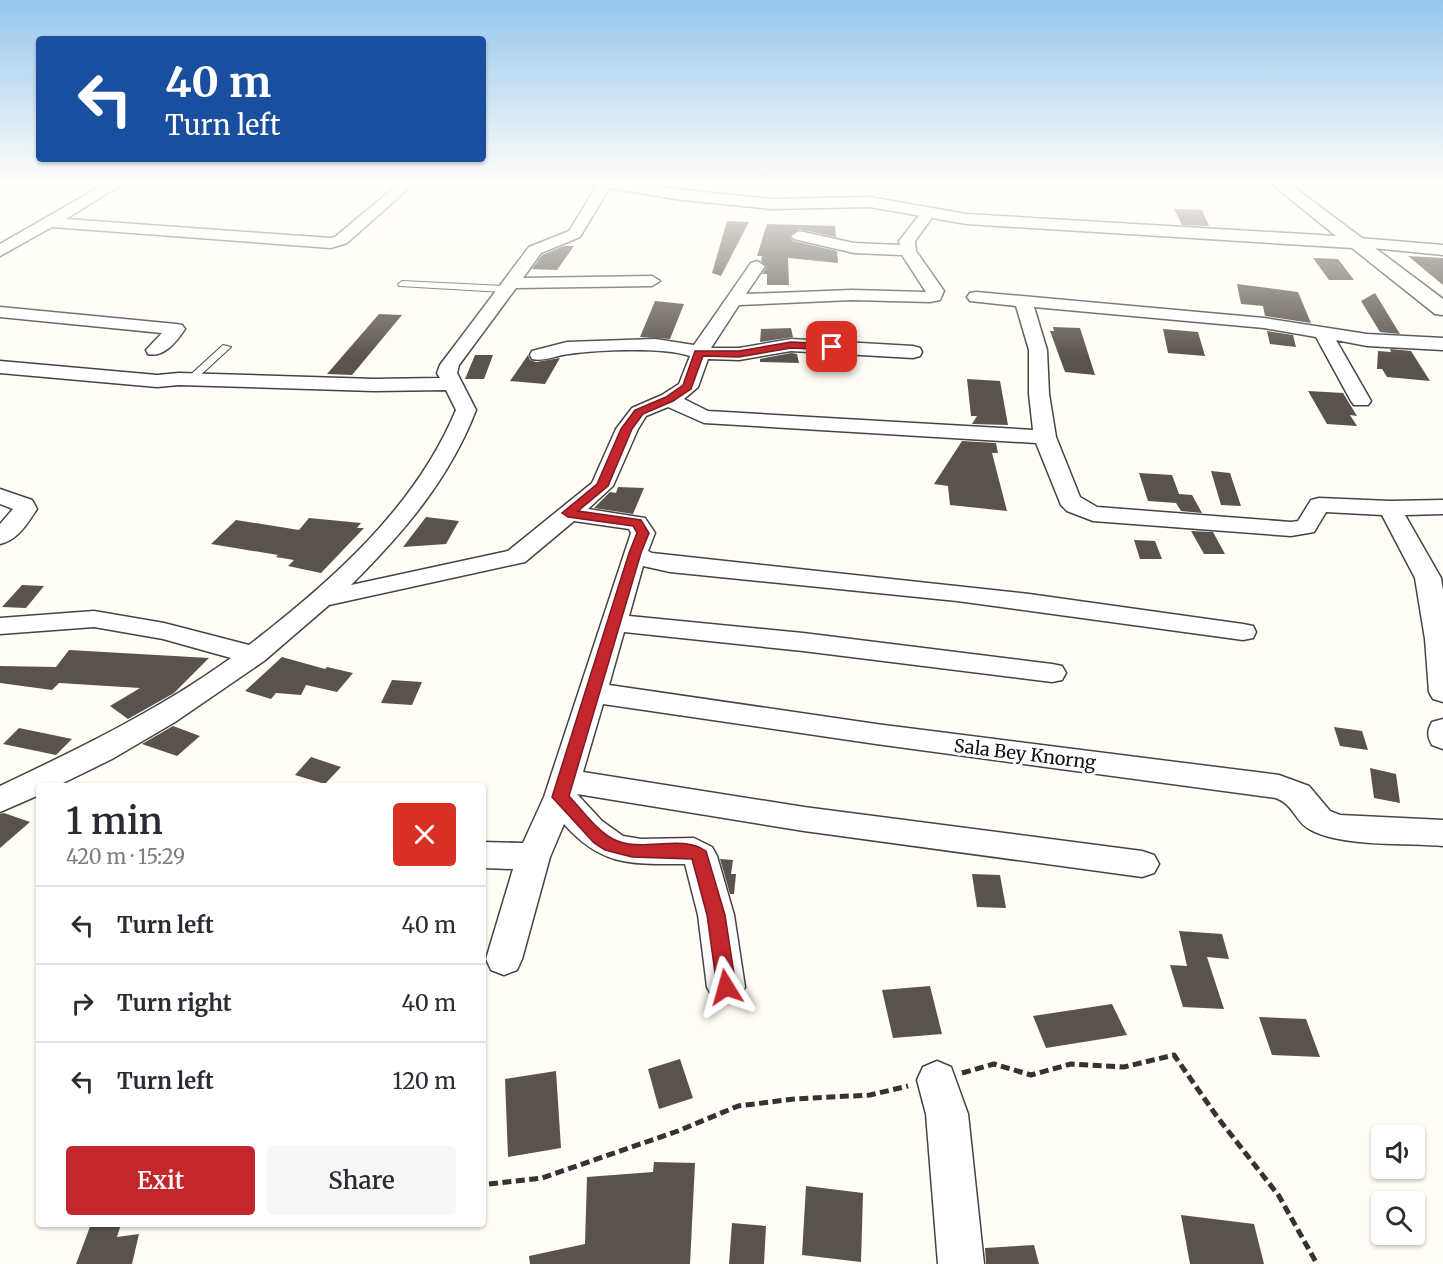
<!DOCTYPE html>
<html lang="en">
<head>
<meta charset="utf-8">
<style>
  :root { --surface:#fff; --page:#f7f7f7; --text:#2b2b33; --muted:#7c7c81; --line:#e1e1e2; --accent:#c4262e }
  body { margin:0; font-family:Merriweather,serif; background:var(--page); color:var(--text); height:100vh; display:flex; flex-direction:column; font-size:22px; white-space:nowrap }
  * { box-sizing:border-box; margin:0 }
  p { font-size:20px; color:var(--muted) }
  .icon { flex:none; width:33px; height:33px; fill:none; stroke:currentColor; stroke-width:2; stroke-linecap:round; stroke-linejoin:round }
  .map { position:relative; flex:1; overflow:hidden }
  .side { position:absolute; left:36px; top:783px; width:450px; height:444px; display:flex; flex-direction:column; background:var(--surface); border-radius:6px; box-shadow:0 2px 4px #0004 }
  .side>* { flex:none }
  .guide { position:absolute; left:36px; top:36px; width:450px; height:126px; border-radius:6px; box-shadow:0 2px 4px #0004; background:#1a4fa0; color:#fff; overflow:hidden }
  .buttons { position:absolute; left:1371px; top:1125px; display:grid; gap:12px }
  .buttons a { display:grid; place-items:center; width:54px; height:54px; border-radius:6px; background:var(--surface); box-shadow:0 2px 4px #0004; font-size:30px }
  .pin { position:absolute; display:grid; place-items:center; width:51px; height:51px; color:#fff; margin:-26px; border-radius:12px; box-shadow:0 3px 9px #0006 }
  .me { position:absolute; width:66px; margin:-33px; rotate:352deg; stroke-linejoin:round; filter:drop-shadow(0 0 4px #0008) }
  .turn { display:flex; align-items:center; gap:21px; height:126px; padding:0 30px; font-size:27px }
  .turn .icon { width:78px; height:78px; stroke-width:2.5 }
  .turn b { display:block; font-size:42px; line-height:51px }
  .round { display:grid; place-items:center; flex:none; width:63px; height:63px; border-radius:6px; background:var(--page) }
  .head { display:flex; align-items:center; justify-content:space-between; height:102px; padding:0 30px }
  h1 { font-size:36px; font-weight:600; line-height:45px }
  .cta { display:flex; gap:12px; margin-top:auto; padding:12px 30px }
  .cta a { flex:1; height:69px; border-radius:6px; background:var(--accent); color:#fff; font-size:24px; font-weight:600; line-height:69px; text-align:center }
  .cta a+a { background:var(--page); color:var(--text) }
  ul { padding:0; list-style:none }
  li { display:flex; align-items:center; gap:18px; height:78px; padding:0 30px; border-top:2px solid var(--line) }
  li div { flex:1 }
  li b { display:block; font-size:22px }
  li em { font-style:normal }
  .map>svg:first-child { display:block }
  .building { fill:#5a524d }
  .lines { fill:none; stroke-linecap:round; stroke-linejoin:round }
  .service-casing { stroke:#444; stroke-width:2 }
  .minor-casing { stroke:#444; stroke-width:3 }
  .tertiary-casing { stroke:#444; stroke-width:3 }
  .path { stroke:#333; stroke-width:5; stroke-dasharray:9 4.5; stroke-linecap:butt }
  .service { fill:#fff; fill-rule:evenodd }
  .minor { fill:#fff; fill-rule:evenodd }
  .tertiary { fill:#fff; fill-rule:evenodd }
  .route { fill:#c4262e; stroke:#7f191e; stroke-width:1.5 }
  .labels { text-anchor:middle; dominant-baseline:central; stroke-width:6; stroke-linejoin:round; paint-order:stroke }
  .street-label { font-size:18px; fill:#111; stroke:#fff }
</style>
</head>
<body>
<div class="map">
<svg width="1443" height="1264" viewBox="0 0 1443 1264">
  <rect width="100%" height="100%" fill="#fffdf5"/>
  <!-- building -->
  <path class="building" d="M1174,209L1202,210L1209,226L1182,225Z
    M727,221L749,222L721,276L712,273Z
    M767,224L835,226L836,237L799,229L789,236L793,241L837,251L838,263L788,258L789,285H767V274H762L767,266L761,261L762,256H757Z
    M564,246H574L557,270L532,269L542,255Z
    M1408,256L1443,258V285Z
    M1313,258L1338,259L1354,280H1329Z
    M1237,284L1298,292L1311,323L1265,316L1263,306L1241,304Z
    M1375,293L1400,334L1380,332L1361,301Z
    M655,301L684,304L670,339L640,337Z
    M379,314L402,315L352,375L327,374Z
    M1053,327L1080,328L1095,375L1065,372L1050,331H1054Z
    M791,328L793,337L760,342L761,329Z
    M1163,329L1198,332L1205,356L1168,353Z
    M1267,331L1293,335L1296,347L1270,344Z
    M1390,349L1411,351L1430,381L1387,377L1382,369H1377L1378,351L1391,352Z
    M791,353L797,354L799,363L760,362V359Z
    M475,355H493L484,379H465Z
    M528,355L530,360L536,362L560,358L545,384L510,381Z
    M967,379L1000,381L1008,425L972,424L977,416H971Z
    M1308,391L1343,393L1357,416L1350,415L1357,426L1327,424Z
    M962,441L996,443L998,453H992L1007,511L950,505L948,486L934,484Z
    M1211,471L1230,473L1241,506L1221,505Z
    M1139,473L1172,475L1179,494L1192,495L1202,513L1181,511L1176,503L1148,501Z
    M618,487L644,488L633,514L594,508L610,492L616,493Z
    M426,517L459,521L446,544L403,547Z
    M309,518L361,523L357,528H364L321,573L288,566L294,560L276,557L278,555L211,544L236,520L299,530Z
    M1191,531L1213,532L1225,554H1204Z
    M1134,540L1155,541L1162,559H1140Z
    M22,585L44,586L26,608L2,607Z
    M69,650L209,658L174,693L128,719L110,706L140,688L59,683L52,690L0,683V666L56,667Z
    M282,657L325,669L327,667L353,673L337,692L306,685L301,695L276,693L271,699L245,691Z
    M392,680L422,682L412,705L381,703Z
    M173,726L200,736L177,756L142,744Z
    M1334,727L1362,731L1368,750L1340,746Z
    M19,728L72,739L56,755L3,744Z
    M311,757L341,767L325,784L295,775Z
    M1370,768L1396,774L1400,803L1374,798Z
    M4,813L30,822L0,848V814Z
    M720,859L733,860L731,874H736L734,894H730Z
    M972,874L1000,875L1006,908L977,907Z
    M1179,931L1222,934L1229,959L1207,957L1224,1009L1183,1007L1170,965L1187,966Z
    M930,986L942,1034L893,1038L882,990Z
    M1112,1004L1127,1035L1046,1048L1033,1016Z
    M1259,1017L1306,1019L1320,1057L1272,1055Z
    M680,1059L693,1098L659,1109L648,1069Z
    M556,1071L561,1148L508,1157L505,1079Z
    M654,1162L695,1163L690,1264H530L529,1256L585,1244L587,1177L653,1172Z
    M806,1186L863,1193L861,1262L802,1255Z
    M1181,1215L1254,1224L1264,1264H1190Z
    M732,1223L766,1226L764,1264H729Z
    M91,1224H121L117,1237L139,1234L132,1264H76Z
    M1034,1245L1039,1264H986L985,1248Z"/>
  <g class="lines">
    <defs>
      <path id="service" d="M402,281L504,286L508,289L504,292L399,286L398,284Z
        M223,345L231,347L194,381H188V377Z"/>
      <path id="minor" d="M110,181H127L66,219L330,238L335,237L402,181H417L347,243L331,248L52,227L0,256V244Z
        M600,181L613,182L580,237L541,253L523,278L652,276L660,281L652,286L516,288L459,365L457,373L476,410C449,480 403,533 351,585L508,551L592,483L616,429L632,408L662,395L679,384L690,356C663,347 598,350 569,354C556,355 545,362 532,359L530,355L532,351L567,342L655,339L694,345L751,263L757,261L765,266L746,294L852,290L926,292L902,255L854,253L794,239L791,236L799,231L854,243L900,245L899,241L924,209L929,208L936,212L915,241L916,251L944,291L940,300L930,302L852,300L739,305L711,348H739L791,339L913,346L920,348L922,352L920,356L913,358L791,351L739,360L708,359L698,387L684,399L708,411L1033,430L1029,394V350L1016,306L970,301L967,297L970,293L976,292L1264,318L1367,334L1443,338V350L1367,346L1336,340L1371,401L1368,405H1354L1351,401L1316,337L1264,328L1034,307L1047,350L1049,394L1056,437L1080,497L1097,507L1291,522L1298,521L1311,500L1319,498L1390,501L1443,500V514L1405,515L1441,578L1443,590V702L1433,699L1429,692L1425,639L1415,578L1382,515L1326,512L1314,532L1291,536L1093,521L1067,511L1061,505L1036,443L704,423L668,407L646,416L638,429L613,486L588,509L645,518L655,533L648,551L652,553L1029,594L1243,624L1253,626L1256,632L1253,638L1243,640L957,601L670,572L643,566L629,616L803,633L1052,664L1062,666L1066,673L1062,680L1052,682L803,651L624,632L609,685L876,724L1279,775L1309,786L1330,811L1340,815L1443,820V846C1408,843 1338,847 1309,829C1295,821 1294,805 1276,798L876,744L603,704L583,772L804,807L1142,851L1154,855L1159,864L1154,873L1142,877L804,831L577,794L602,821L623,836L641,839L694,838L712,847L717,856L734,915L745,987L739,998L726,1003L713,998L707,987L698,915L685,864C632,864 602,867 564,824L550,857L522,959L517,970L504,975L491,970L486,959L513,869L483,868V842L523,843L544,797L631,533L629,529L574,521L525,562L329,605L264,661L175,722L112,759L57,786H39V795L0,812V786C80,748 159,710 231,658L163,639L94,627L0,634V618L94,611L164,623L249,645C332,581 415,508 456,410L446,390L374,391L179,385L157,387L0,373V361L157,375L179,373L374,379L440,378L437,373L440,365L529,247L569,231Z
        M1359,238L1443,245V255L1353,246L1351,243Z
        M0,307L176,324L182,325L185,329C177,341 164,358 148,354L146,350L162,333L0,317Z
        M0,489L32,500L37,509C27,524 18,540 0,544V524L13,509L0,504Z
        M1443,719V749L1432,745C1427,736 1427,731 1432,722Z
        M937,1061L951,1067L968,1114L984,1264H938L926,1114L917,1080L923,1067Z"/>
      <path id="tertiary" d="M591,181H628L675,189L772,199L870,197L966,214L1336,236L1268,181H1286L1443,299V315L1435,314L1352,248L966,224L870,207L772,209L675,199L599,186L593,185Z"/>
    </defs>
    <!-- service casing -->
    <use href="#service" class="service-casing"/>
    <!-- minor casing -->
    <use href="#minor" class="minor-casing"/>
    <!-- tertiary casing -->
    <use href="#tertiary" class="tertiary-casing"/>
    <!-- path -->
    <path class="path" d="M962,1073L994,1064L1031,1075L1071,1064L1124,1067L1174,1055L1218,1118L1279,1196L1317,1264
      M489,1184L542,1178L678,1131L738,1106L794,1099L870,1095L908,1086"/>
    <!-- service -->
    <use href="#service" class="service"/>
    <!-- minor -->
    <use href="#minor" class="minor"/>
    <!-- tertiary -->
    <use href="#tertiary" class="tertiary"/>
  </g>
  <!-- sky -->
  <linearGradient id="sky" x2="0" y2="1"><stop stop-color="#95c6ee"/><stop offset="0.51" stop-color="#fffefa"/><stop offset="1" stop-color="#fffefa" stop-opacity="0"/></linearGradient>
  <rect width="1443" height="358" fill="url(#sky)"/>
  <!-- route -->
  <path class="route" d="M791,342L832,344L836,347L832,350L791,348L739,357L703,356L691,389L673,401L643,414L632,429L608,486L578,511L641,520L649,533L641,553L569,796C582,810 596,830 613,839C641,854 680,833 706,851L725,915L736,987L733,993L726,995L720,993L717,987L707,915L692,859L632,857L605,850L594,843L552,797L629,553L637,533L633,526L568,517L562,513L597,484L621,429L635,410L666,397L683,385L695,351H739Z"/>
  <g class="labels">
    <!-- street labels -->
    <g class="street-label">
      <text transform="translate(1025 754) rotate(7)">Sala Bey Knorng</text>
    </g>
  </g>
</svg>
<div class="buttons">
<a><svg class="icon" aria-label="sound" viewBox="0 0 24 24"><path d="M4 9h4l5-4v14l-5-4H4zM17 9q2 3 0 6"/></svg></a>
<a><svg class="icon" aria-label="search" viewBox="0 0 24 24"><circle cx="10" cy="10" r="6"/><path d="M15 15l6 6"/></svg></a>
</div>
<div class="pin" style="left:832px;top:347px;background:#d93025"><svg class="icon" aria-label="arrive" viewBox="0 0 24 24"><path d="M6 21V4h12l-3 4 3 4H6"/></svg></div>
<svg class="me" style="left:726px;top:987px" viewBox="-20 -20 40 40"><path d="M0-17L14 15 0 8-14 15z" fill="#c4262e" stroke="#fff" stroke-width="4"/></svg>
<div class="guide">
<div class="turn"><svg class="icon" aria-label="left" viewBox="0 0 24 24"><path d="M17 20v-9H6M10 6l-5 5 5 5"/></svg><div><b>40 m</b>Turn left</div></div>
</div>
<section class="side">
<div class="head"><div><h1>1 min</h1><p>420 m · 15:29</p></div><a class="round" style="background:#d93025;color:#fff"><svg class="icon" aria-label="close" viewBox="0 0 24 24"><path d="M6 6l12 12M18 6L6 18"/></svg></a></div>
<ul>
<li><svg class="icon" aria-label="left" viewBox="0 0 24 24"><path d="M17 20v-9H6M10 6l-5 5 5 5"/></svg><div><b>Turn left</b></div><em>40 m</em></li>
<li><svg class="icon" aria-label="right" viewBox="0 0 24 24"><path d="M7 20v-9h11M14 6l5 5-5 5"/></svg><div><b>Turn right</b></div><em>40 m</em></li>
<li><svg class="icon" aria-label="left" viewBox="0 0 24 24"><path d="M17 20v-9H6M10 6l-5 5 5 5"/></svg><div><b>Turn left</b></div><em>120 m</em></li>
</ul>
<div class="cta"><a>Exit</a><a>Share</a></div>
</section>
</div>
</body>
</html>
